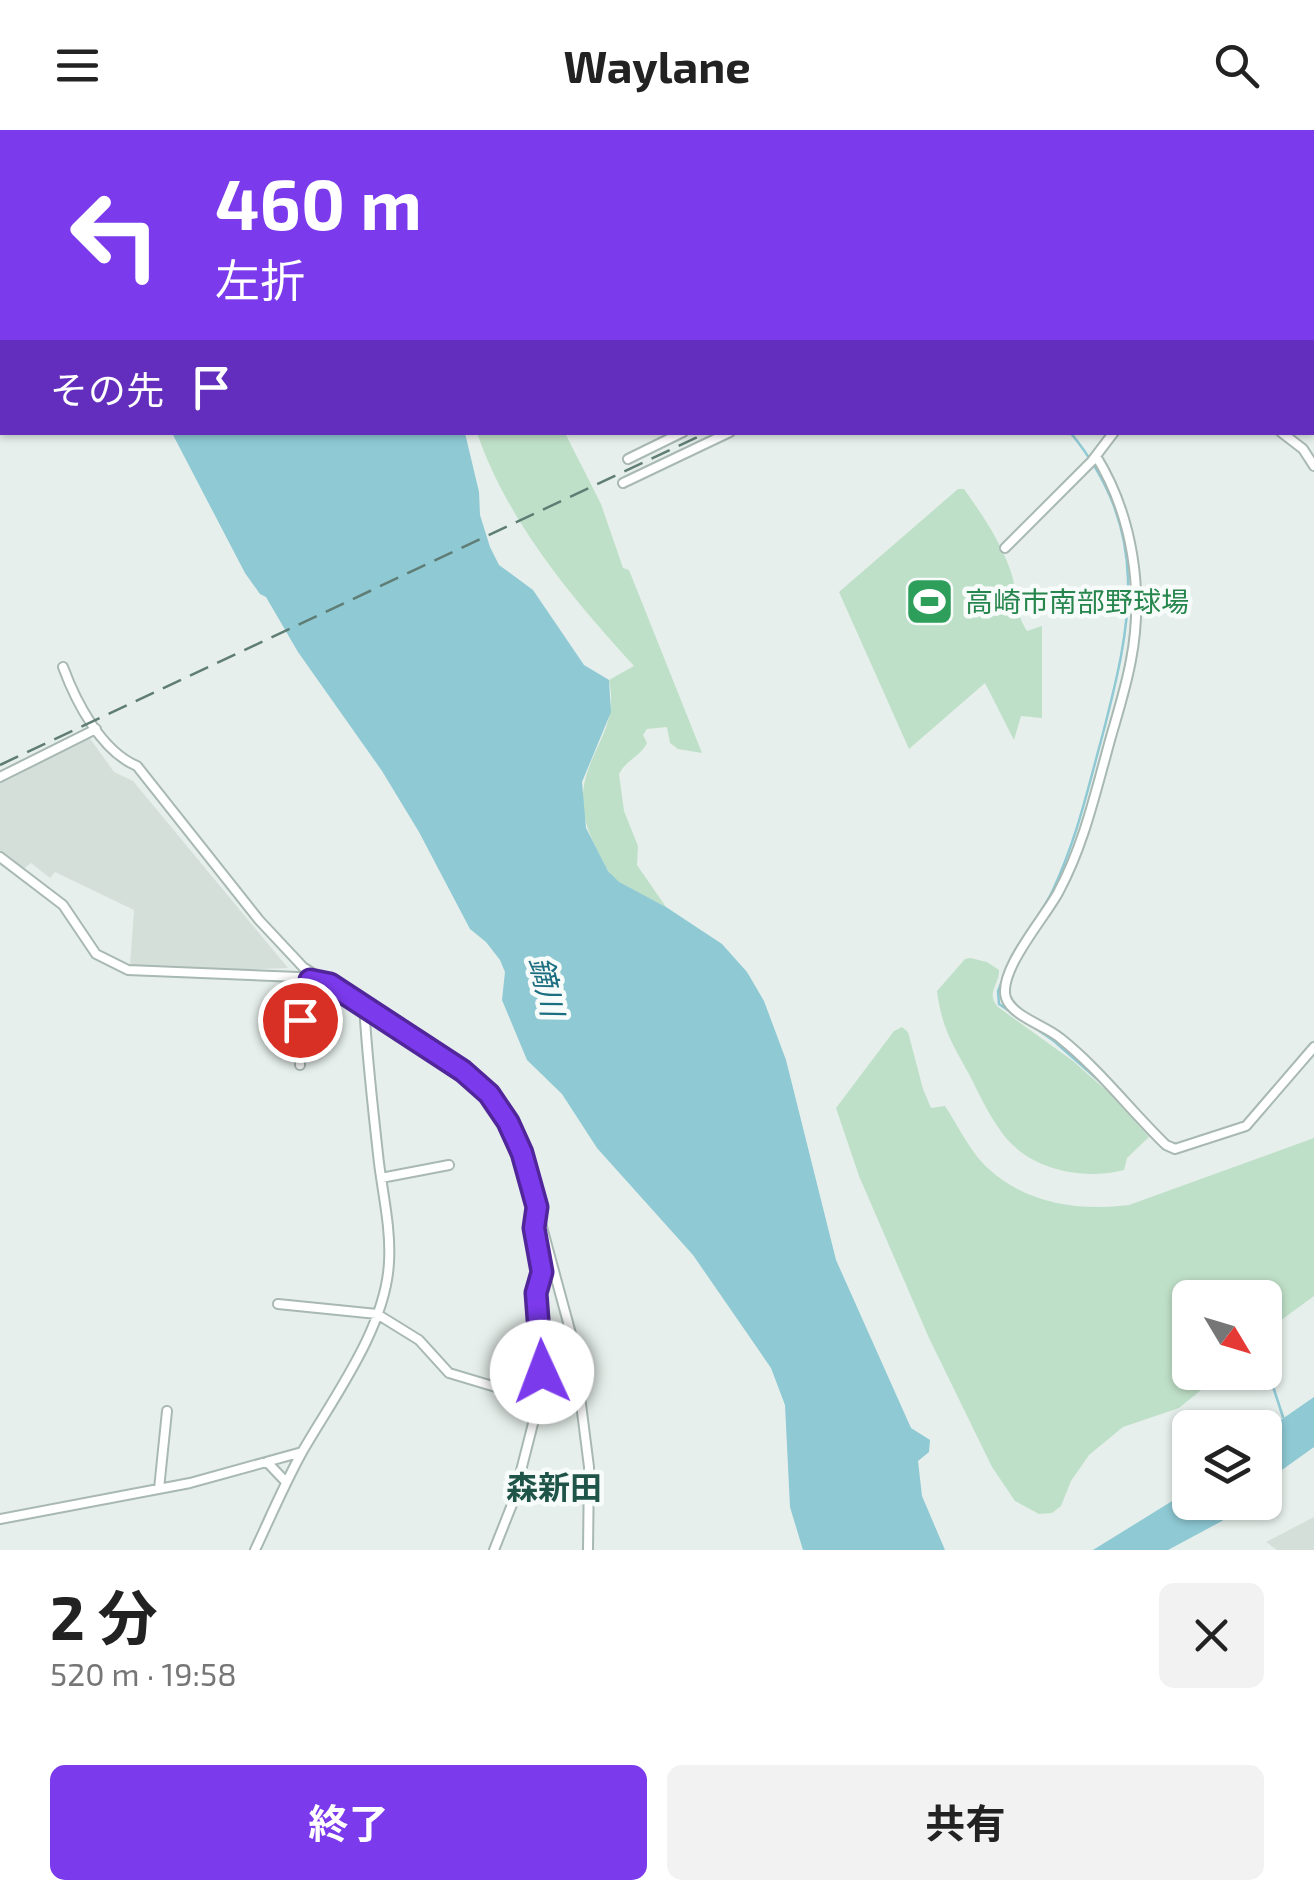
<!DOCTYPE html>
<html lang="ja">
<head>
<meta charset="utf-8">
<style>
  :root { --surface:#fff; --page:#f2f2f2; --text:#222; --muted:#767676; --accent:#7c3aed }
  body { margin:0; font-family:"Exo 2","Noto Sans JP",sans-serif; background:var(--page); color:var(--text); height:100vh; display:flex; flex-direction:column; font-size:38px; white-space:nowrap }
  * { box-sizing:border-box; margin:0 }
  p { font-size:32px; color:var(--muted) }
  .icon { flex:none; width:55px; height:55px; fill:none; stroke:currentColor; stroke-width:2; stroke-linecap:round; stroke-linejoin:round }
  .map { position:relative; height:1420px; overflow:hidden }
  .drawer { display:flex; flex-direction:column; background:var(--surface); flex:1 }
  .drawer>* { flex:none }
  .hud { position:absolute; left:0px; top:0px; width:1315px; height:305px; box-shadow:0 2px 8px #0004; background:#7c3aed; color:#fff; overflow:hidden }
  .needle { width:65px; rotate:128deg }
  .controls { position:absolute; left:1172px; top:1150px; display:grid; gap:20px }
  .controls a { display:grid; place-items:center; width:110px; height:110px; border-radius:15px; background:var(--surface); box-shadow:0 2px 8px #0004; font-size:50px }
  .pin { position:absolute; display:grid; place-items:center; width:85px; height:85px; color:#fff; margin:-42px; border:5px solid #fff; border-radius:50%; box-shadow:0 2px 10px #0007 }
  .me { position:absolute; width:110px; margin:-55px; rotate:358deg; stroke-linejoin:round; filter:drop-shadow(0 0 8px #0008) }
  .turn { display:flex; align-items:center; gap:35px; height:210px; padding:0 50px; font-size:45px }
  .turn .icon { width:130px; height:130px; stroke-width:2.5 }
  .turn b { display:block; font-size:70px; line-height:85px }
  .then { display:flex; align-items:center; height:95px; padding:0 50px; background:#0003; gap:20px; font-size:38px }
  .round { display:grid; place-items:center; flex:none; width:105px; height:105px; border-radius:15px; background:var(--page) }
  .overview { display:flex; align-items:center; justify-content:space-between; height:170px; padding:0 50px }
  h1 { font-size:60px; font-weight:700; line-height:75px }
  .action { display:flex; gap:20px; margin-top:auto; padding:20px 50px }
  .action a { flex:1; height:115px; border-radius:15px; background:var(--accent); color:#fff; font-size:40px; font-weight:700; line-height:115px; text-align:center }
  .action a+a { background:var(--page); color:var(--text) }
  header { display:flex; justify-content:space-between; align-items:center; height:130px; padding:0 50px; background:var(--surface); font-size:45px; font-weight:700 }
  .map>svg:first-child { display:block }
  .built { fill:#d4dfda }
  .green { fill:#bfe0c8 }
  .water { fill:#8ec9d4 }
  .lines { fill:none; stroke-linecap:round; stroke-linejoin:round }
  .stream { stroke:#8ec9d4; stroke-width:2.5 }
  .minor-casing { stroke:#a8b8b2; stroke-width:12 }
  .minor { stroke:#fff; stroke-width:8 }
  .rail { stroke:#5f7d75; stroke-width:2.5; stroke-dasharray:20 10; stroke-linecap:butt }
  .route-casing { stroke:#51269a; stroke-width:25 }
  .route { stroke:#7c3aed; stroke-width:18 }
  .labels { text-anchor:middle; dominant-baseline:central; stroke-width:9; stroke-linejoin:round; paint-order:stroke }
  .leisure-label { font-size:28px; fill:#27864d; stroke:#f7fbf9; text-anchor:start }
  .water-label { font-size:30px; font-style:italic; fill:#1c6f80; stroke:#f7fbf9 }
  .quarter-label { font-size:32px; font-weight:bold; fill:#1f5548; stroke:#f7fbf9 }
</style>
</head>
<body>
<header><svg class="icon" aria-label="menu" viewBox="0 0 24 24"><path d="M4 6h16M4 12h16M4 18h16"/></svg>Waylane<svg class="icon" aria-label="search" viewBox="0 0 24 24"><circle cx="10" cy="10" r="6"/><path d="M15 15l6 6"/></svg></header>
<div class="map">
<svg width="1314" height="1420" viewBox="0 0 1314 1420">
  <rect width="100%" height="100%" fill="#e6efeb"/>
  <!-- built -->
  <path class="built" d="M89,607L114,642L133,651L288,838L200,841L130,837L134,780L55,742L50,748L31,733L22,740L0,724V651Z
    M1314,1387V1420H1277L1266,1412Z"/>
  <!-- green -->
  <path class="green" d="M477,303H565L601,374L623,438L629,440L702,623L678,619L670,613L667,597L647,599L643,605L647,613C640,627 626,630 619,644L624,681L638,716L637,735L666,777C651,768 632,762 618,752C608,744 603,731 597,720C554,636 624,617 609,550L634,536C571,467 508,392 477,303Z
    M958,359H964C983,386 1004,416 1013,449C1018,468 1015,483 1027,501L1042,496V588L1021,586L1014,610L985,553L909,619L839,462Z
    M970,828L987,832L999,840C1000,854 985,863 998,877L1073,931L1108,962L1149,1007L1127,1028L1124,1040C1080,1051 1026,1039 1000,1000C988,983 979,964 970,946C952,913 942,899 937,861L965,829Z
    M902,897L908,902L923,959L931,978L945,976C959,997 971,1024 990,1040C1029,1075 1080,1081 1129,1075L1314,1008V1166L1265,1202V1168H1190V1242L1222,1243L1179,1278L1123,1297L1089,1325L1071,1351L1061,1376L1052,1383L1039,1384L1015,1371L992,1337L929,1208L859,1046L836,978L894,901Z"/>
  <!-- water -->
  <path class="water" d="M97,0H391V2H97Z
    M172,303H465L479,362L480,385L490,417L499,435L533,460L584,535L609,550L611,582L582,652L586,698L608,741L619,752L666,777L722,814L747,842L764,871L786,930L836,1130L911,1298L930,1310L929,1322L918,1331L922,1366L945,1420H803L790,1377L785,1275L771,1238L693,1125L597,1018L562,964L527,930L502,870L505,842L500,830L486,812L470,799L419,702L382,641L298,522L266,467L260,464L245,443Z
    M1314,1267V1317L1265,1352V1301Z
    M1190,1360V1372L1242,1373L1222,1391L1168,1420H1093Z"/>
  <g class="lines">
    <!-- stream -->
    <path class="stream" d="M854,2L859,0
      M1013,826C1025,803 1042,783 1053,760C1077,708 1087,662 1102,607C1132,492 1152,402 1070,302
      M1004,847L998,861L999,874L1018,887
      M1025,891L1054,911L1104,955
      M1137,990L1149,1004
      M1265,1232L1283,1287"/>
    <defs>
      <path id="minor" d="M636,0L642,2
        M1015,0L1019,2
        M975,2L978,0
        M1241,2L1244,0
        M1312,63L1314,62
        M1281,302L1303,319L1314,336
        M1096,326C1133,386 1144,462 1131,530C1125,563 1114,594 1106,625C1093,672 1082,718 1059,761C1047,785 997,841 1006,868C1012,886 1046,896 1060,908C1099,939 1130,980 1166,1015L1175,1019L1246,996L1314,917
        M628,329L683,302
        M623,353L730,302
        M1005,418L1092,331L1114,302
        M63,537C76,572 101,621 137,636L259,790L303,837L463,941L489,964L508,992L522,1023L573,1211L589,1337L588,1420
        M0,647L96,599
        M0,727L63,775L96,824L128,840L298,847L320,852
        M300,935V890L311,846
        M381,1048L449,1035
        M278,1174L377,1184L419,1210L449,1243L539,1270
        M267,1332L286,1352
        M159,1359L167,1281
        M0,1389L190,1353L302,1322
        M255,1420C270,1388 284,1355 301,1324C333,1268 386,1198 389,1132C391,1099 383,1065 379,1033C373,980 367,928 364,874
        M494,1420L513,1372L539,1270L541,1203L536,1163L542,1142L534,1098L536,1082"/>
    </defs>
    <!-- minor casing -->
    <use href="#minor" class="minor-casing"/>
    <!-- minor -->
    <use href="#minor" class="minor"/>
    <!-- rail -->
    <path class="rail" d="M1312,18H1314
      M0,635L708,302"/>
  </g>
  <g class="lines">
    <defs>
      <path id="route" d="M300,890L310,850L330,854L463,941L489,964L508,992L522,1023L537,1077L534,1098L542,1142L536,1163L542,1242"/>
    </defs>
    <!-- route casing -->
    <use href="#route" class="route-casing"/>
    <!-- route -->
    <use href="#route" class="route"/>
  </g>
  <!-- icons -->
  <defs>
    <symbol id="stadium-square" viewBox="-11 -11 22 22"><rect x="-9" y="-9" width="18" height="18" rx="4" fill="#2e9e5b" stroke="#f7fbf9"/><path d="M0-5a6.5 5 0 1 0 0 10a6.5 5 0 1 0 0-10ZM-3.5-1.8h7v3.6h-7Z" fill="#fff"/></symbol>
  </defs>
  <g fill-rule="evenodd">
    <use href="#stadium-square" x="902" y="444" width="55" height="55"/>
  </g>
  <g class="labels">
    <!-- leisure labels -->
    <g class="leisure-label">
      <text x="965" y="471">高崎市南部野球場</text>
    </g>
    <!-- water labels -->
    <g class="water-label">
      <text transform="translate(548 856) rotate(77)">鏑川</text>
    </g>
    <!-- quarter labels -->
    <g class="quarter-label">
      <text x="554" y="1356">森新田</text>
    </g>
  </g>
</svg>
<div class="controls">
<a><svg class="needle" viewBox="-14 -14 28 28"><path d="M0-13l5 13h-10z" fill="#e53935"/><path d="M0 13l5-13h-10z" fill="#767676"/></svg></a>
<a><svg class="icon" aria-label="layers" viewBox="0 0 24 24"><path d="M12 4l9 5-9 5-9-5zM3 14l9 5 9-5"/></svg></a>
</div>
<div class="pin" style="left:300px;top:890px;background:#d93025"><svg class="icon" aria-label="arrive" viewBox="0 0 24 24"><path d="M6 21V4h12l-3 4 3 4H6"/></svg></div>
<svg class="me" style="left:542px;top:1242px" viewBox="-20 -20 40 40"><circle r="19" fill="#fff"/><path d="M0-13L10 11 0 6-10 11z" fill="#7c3aed"/></svg>
<div class="hud">
<div class="turn"><svg class="icon" aria-label="left" viewBox="0 0 24 24"><path d="M17 20v-9H6M10 6l-5 5 5 5"/></svg><div><b>460 m</b>左折</div></div>
<div class="then">その先<svg class="icon" aria-label="arrive" viewBox="0 0 24 24"><path d="M6 21V4h12l-3 4 3 4H6"/></svg></div>
</div>
</div>
<section class="drawer">
<div class="overview"><div><h1>2 分</h1><p>520 m · 19:58</p></div><a class="round"><svg class="icon" aria-label="close" viewBox="0 0 24 24"><path d="M6 6l12 12M18 6L6 18"/></svg></a></div>
<div class="action"><a>終了</a><a>共有</a></div>
</section>
</body>
</html>
